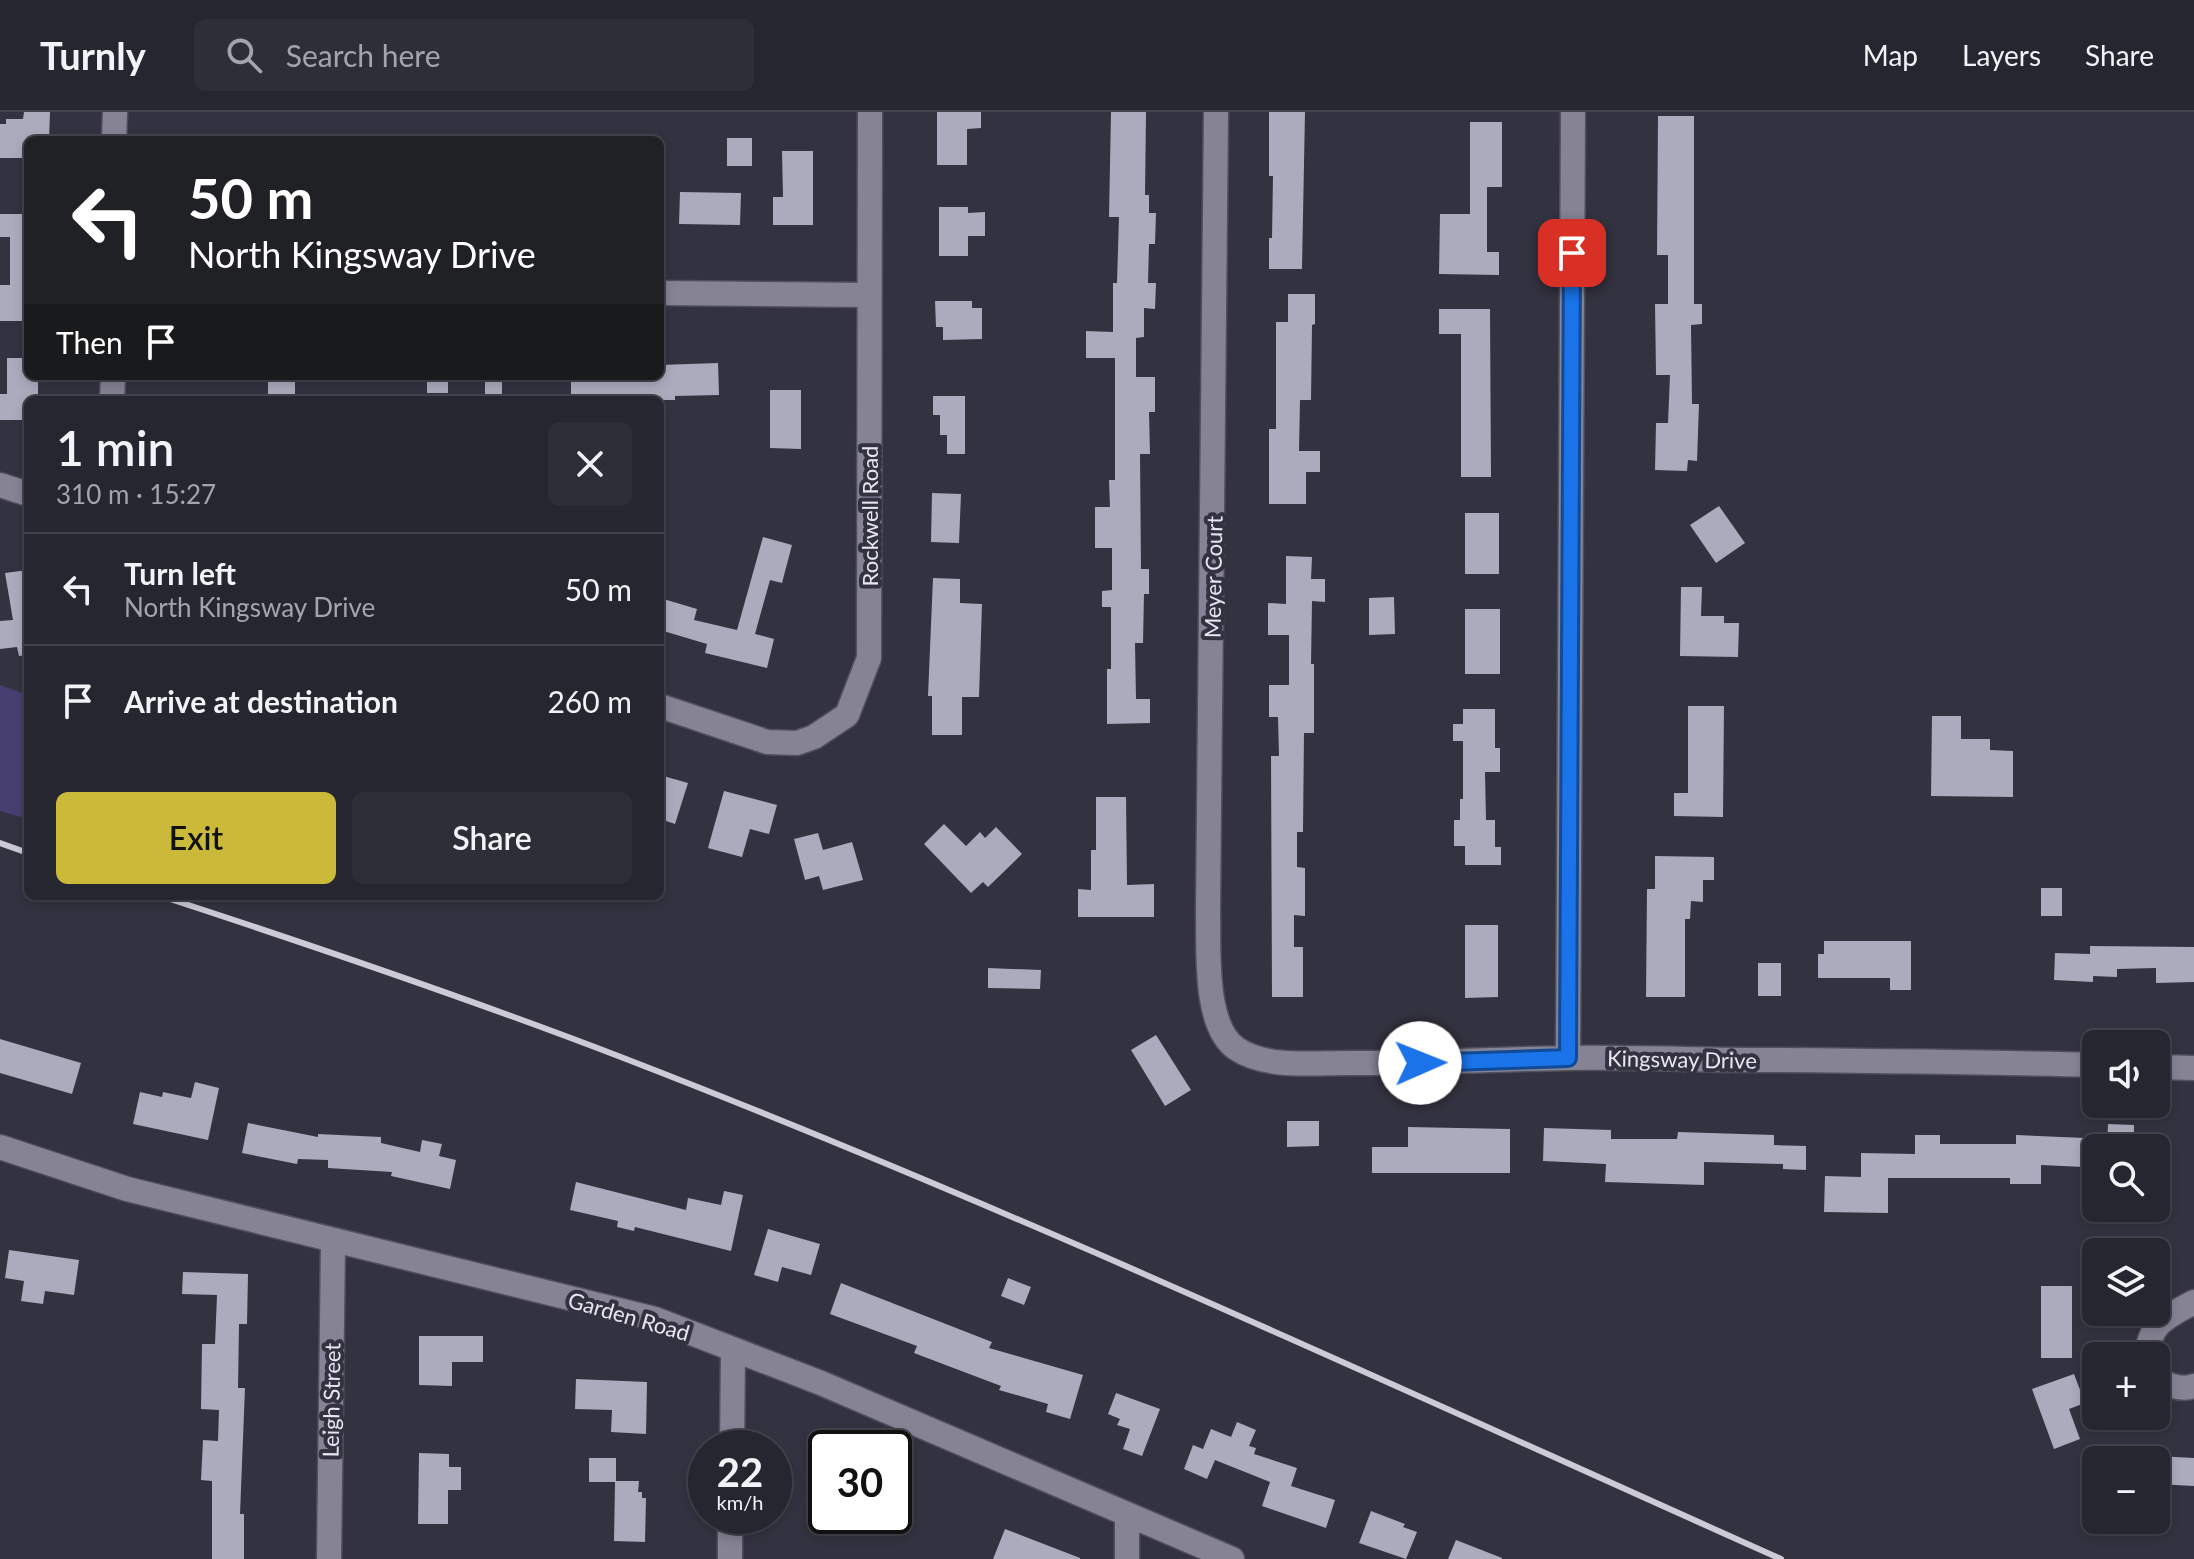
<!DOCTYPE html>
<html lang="en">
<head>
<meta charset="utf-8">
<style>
  :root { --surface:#262630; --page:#2e2e38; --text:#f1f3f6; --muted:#a4a5ab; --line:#42434c; --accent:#cbba39 }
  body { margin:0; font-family:Lato,sans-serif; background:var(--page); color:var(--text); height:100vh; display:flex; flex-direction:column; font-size:30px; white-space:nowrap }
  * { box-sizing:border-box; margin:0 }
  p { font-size:26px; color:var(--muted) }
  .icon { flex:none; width:44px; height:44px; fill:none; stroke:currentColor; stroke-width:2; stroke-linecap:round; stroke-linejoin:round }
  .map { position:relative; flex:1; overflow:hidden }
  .details { position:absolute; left:24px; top:284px; width:640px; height:504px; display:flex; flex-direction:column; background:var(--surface); border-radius:12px; box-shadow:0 4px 12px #0003,0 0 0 2px var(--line) }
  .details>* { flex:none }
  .guide { position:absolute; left:24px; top:24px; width:640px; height:244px; border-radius:12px; box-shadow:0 4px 12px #0003,0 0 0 2px var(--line); background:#202124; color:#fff; overflow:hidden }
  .fabs { position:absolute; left:2082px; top:918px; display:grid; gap:16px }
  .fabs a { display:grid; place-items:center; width:88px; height:88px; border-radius:12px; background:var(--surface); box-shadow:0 4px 12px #0003,0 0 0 2px var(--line); font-size:40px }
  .speed { position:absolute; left:688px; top:1318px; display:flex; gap:16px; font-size:40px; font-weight:700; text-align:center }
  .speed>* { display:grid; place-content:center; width:104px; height:104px; border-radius:50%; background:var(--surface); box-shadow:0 4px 12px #0003,0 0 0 2px var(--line); line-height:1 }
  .speed small { font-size:20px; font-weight:400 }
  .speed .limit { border:4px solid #111; border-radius:12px; background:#fff; color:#111 }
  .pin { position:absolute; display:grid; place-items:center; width:68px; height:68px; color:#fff; margin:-34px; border-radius:16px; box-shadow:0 4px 12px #0006 }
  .me { position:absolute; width:88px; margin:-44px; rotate:89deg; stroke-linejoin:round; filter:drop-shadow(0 0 6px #0008) }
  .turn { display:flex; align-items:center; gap:28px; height:168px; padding:0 32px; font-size:36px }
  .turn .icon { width:104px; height:104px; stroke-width:2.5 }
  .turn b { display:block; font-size:56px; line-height:68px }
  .then { display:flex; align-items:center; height:76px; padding:0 32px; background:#0003; gap:16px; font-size:30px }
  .round { display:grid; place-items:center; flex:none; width:84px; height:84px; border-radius:12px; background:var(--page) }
  .summary { display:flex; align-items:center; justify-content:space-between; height:136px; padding:0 32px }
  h1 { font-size:48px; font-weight:600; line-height:60px }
  .button { display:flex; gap:16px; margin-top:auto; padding:16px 32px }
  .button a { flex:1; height:92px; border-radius:12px; background:var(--accent); color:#111; font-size:32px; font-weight:600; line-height:92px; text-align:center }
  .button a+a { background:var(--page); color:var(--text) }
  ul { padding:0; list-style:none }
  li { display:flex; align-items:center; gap:24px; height:112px; padding:0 32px; border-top:2px solid var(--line) }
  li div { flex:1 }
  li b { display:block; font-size:30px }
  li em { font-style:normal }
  header { display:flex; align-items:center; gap:48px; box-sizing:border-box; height:112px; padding:0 40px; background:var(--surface); border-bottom:2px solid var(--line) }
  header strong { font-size:38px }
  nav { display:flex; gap:44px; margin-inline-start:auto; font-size:28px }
  .search { width:560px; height:72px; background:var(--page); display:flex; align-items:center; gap:20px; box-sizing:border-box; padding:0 28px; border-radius:12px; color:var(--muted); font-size:30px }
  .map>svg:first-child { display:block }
  .green { fill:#483f71 }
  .building { fill:#acabbd }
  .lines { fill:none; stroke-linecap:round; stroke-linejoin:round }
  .minor-casing { stroke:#504f5c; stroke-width:27 }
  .minor { stroke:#858394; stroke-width:24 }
  .rail { stroke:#cccbd5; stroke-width:6 }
  .route-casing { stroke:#114b97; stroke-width:20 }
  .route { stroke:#1a73e8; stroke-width:14 }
  .labels { text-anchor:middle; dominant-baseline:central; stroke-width:8; stroke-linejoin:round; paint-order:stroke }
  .street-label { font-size:22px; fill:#e8e7f1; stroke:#333240 }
</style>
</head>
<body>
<header>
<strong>Turnly</strong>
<div class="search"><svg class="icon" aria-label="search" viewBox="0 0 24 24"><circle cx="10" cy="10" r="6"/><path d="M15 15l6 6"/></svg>Search here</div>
<nav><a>Map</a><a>Layers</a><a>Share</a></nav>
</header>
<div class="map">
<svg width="2194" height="1447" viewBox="0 0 2194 1447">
  <rect width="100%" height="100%" fill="#333240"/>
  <!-- green -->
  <path class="green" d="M0,573L28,583V707L0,699Z"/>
  <!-- building -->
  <path class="building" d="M24,0H50L49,28H28V46H0V12H6V7H23Z
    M937,0H981V16L967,17V53H937Z
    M1111,0H1146L1145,83H1149V101H1156L1155,132H1149L1148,171H1156L1155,197L1144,196V225L1136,226V265H1155V300H1149L1150,342H1140L1141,457H1149V482H1144L1143,531H1135L1136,587H1150V611L1107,612V557H1111V495H1102V479L1112,478V436H1095V395H1110L1109,368H1115V246H1086V219L1113,220V171H1117L1119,105H1109Z
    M1269,0H1305L1302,157H1269V126H1272L1273,64H1269Z
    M1658,4H1694V192H1702V212L1691,213L1692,292H1699L1697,349L1688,348L1687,359L1655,358L1656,311H1668L1670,263H1656L1655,192H1668V143H1657Z
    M1470,10H1502V75H1487V140H1499V163L1439,162L1440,102H1470Z
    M727,26H752V54H727Z
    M782,39H813V113H773V85H783Z
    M680,80L741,81L740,113L679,112Z
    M939,95H968V101L985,100V124H968V144H939Z
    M0,102H28V209H0V173H10V125H0Z
    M1288,182H1315V212L1312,213L1311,288H1300L1299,339H1320V360H1306V392H1269V317H1276V210H1288Z
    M935,189H972V196H982V227L943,228V215H936Z
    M1439,197H1490L1491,365H1461V222H1439Z
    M7,246H28V264H38V288H28V308H0V282H7Z
    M718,251L719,283L675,284V288H659V285H571V264H660V253Z
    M268,264H295V286H268Z
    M427,264H448V281H427Z
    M485,264H502V286H485Z
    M770,278H801V337L770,336Z
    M933,284H965V342H947V323H940V303H933Z
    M932,381L961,382L959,431L931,430Z
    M1719,394L1745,431L1716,451L1690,413Z
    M1465,401H1499V462H1465Z
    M763,425L792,433L782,471L770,468L755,522L774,527L767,556L705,541L707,532L660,518V486L697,497L694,508L737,518Z
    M1286,444L1312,445L1311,467H1325V490L1312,489L1311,552H1314V621H1304L1303,720H1297V755L1305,756V804L1294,803V835H1303V885H1272L1271,644H1279L1278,605H1269V573H1289V523H1268V491L1286,492Z
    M28,458V543L19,544L17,535L0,537V509L13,508L5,461Z
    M933,466L960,467V491L982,492L979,585H962V623H932V584H928Z
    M1681,475H1702L1701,504H1724V511H1739L1738,545L1680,544Z
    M1394,485L1395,522L1369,523V486Z
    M1465,497H1500V562H1465Z
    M1688,594H1724L1723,705L1674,704V681H1688Z
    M1463,597H1495V636H1500V660H1485L1486,708H1495V735H1501V753H1465V734H1454V708H1460V687H1463V629H1453V612H1463Z
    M1932,604H1961V627H1990V638L2013,639V685L1931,684Z
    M660,663L688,671L675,712L660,707Z
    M724,679L777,693L769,722L750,717L742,745L708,736Z
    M1096,685H1126L1127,773L1154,772V805H1078V777L1091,778V738H1096Z
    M944,712L966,734L980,720L985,726L996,715L1022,742L988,775L983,770L971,781L924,732Z
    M818,721L823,738L852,730L863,768L823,778L819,764L805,768L794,727Z
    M1655,744L1714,745V768H1703V790L1691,789L1690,807H1685V885H1646L1647,777H1655Z
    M2041,776H2062V804H2041Z
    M1465,813H1498V885L1465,886Z
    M1824,829H1911V878H1890V866H1818V842H1824Z
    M2090,834L2194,835V870L2156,871V856L2117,857V865L2093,864V870L2054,868L2055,841L2090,842Z
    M1758,851H1781V884H1758Z
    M988,856L1041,858L1040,877L988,876Z
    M1156,923L1191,978L1165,994L1131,938Z
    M0,927L81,951L72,982L0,961Z
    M195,970L219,976L208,1028L133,1012L140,980L162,985L163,980L191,986Z
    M1287,1009H1319V1034L1287,1035Z
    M248,1011L318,1025V1022L381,1025V1031L420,1040L422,1028L442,1032L439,1044L456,1048L450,1077L391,1064L392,1060L328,1056V1048L298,1047L297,1052L242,1041Z
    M2108,1012L2134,1013V1036H2107Z
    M1408,1015L1510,1017V1061H1372V1035H1408Z
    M1544,1016L1611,1018V1027H1677L1678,1020L1774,1023V1033L1806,1034V1058L1783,1057V1052L1704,1050V1073L1605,1070L1606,1052L1543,1049Z
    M1915,1023H1940V1032H2016V1023L2085,1026L2084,1055L2041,1053V1072H2010V1066H1888V1101L1824,1100L1825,1064L1861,1065V1041L1915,1042Z
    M576,1070L686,1098L688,1086L721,1093L724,1079L743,1083L731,1139L635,1115L634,1119L617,1115L618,1109L570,1098Z
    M768,1117L820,1132L811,1163L782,1155L778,1170L754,1163Z
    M9,1138L79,1148L74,1183L45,1179L43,1192L21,1189L24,1169L5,1166Z
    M183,1160L248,1162L247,1212H239L238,1276H245L240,1402H244V1447H212V1369L201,1368L203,1328L218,1329L219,1298L201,1297L202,1232H215L217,1183L182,1182Z
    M1008,1166L1031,1175L1024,1193L1001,1184Z
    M841,1171L992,1230L989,1236L1083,1263L1070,1307L1046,1300L1048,1292L999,1278L1001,1274L914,1241L917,1234L830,1202Z
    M2041,1174H2072V1246H2041Z
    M419,1224H483V1250H452V1274L419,1273Z
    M2074,1262L2085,1291L2069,1297L2080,1327L2054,1337L2032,1277Z
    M576,1267L647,1270L646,1322L611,1320L612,1298L575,1297Z
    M1116,1281L1160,1297L1142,1344L1123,1337L1130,1317L1117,1313L1120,1307L1108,1302Z
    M1237,1310L1256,1318L1249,1334L1256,1336L1254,1342L1297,1356L1291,1374L1335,1388L1326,1416L1262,1394L1270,1370L1215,1348L1207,1367L1184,1357L1193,1333L1203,1337L1211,1317L1231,1325Z
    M419,1341L449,1342V1355H461V1378H448V1412H418Z
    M2156,1344L2194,1346V1374L2156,1372Z
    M589,1346H616V1369H639L638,1380H642V1386H646L645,1430L614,1429L615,1370H589Z
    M809,1377L826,1378V1405H808Z
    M1371,1399L1405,1412L1403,1415L1417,1420L1406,1447L1359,1431Z
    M1005,1417L1080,1446V1447H993Z
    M1456,1428L1502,1446V1447H1448Z"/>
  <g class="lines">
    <defs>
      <path id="minor" d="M1216,0L1208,799C1209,835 1203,915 1237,937C1269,958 1319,950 1356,951C1427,951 1497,947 1568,946C1635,945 1702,948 1768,948C1878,949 1987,950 2096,953
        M114,28L115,0
        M660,181L868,183
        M112,288L113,264
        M0,373L28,382
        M660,594L767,630L797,631L814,625L847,603L869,546L870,0
        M1568,946L1573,0
        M2156,955L2194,956
        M0,1035L127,1077L655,1207L821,1271L1232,1447
        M2147,1244C2149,1211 2167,1205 2194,1190
        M2156,1266C2167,1273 2180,1279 2194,1274
        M732,1336L733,1238
        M329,1447L333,1130
        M730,1447V1404
        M1127,1447V1403"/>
    </defs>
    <!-- minor casing -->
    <use href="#minor" class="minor-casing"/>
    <!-- minor -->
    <use href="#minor" class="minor"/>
    <!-- rail -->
    <path class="rail" d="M0,731L28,741
      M161,784C317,835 473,888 626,947C1017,1098 1398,1276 1781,1447"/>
  </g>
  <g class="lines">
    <defs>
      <path id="route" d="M1420,951L1568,946L1572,141"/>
    </defs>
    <!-- route casing -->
    <use href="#route" class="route-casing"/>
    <!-- route -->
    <use href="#route" class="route"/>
  </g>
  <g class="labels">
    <!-- street labels -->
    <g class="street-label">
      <text transform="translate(869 404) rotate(-90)">Rockwell Road</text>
      <text transform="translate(1213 465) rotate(-89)">Meyer Court</text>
      <text transform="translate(1682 947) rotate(1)">Kingsway Drive</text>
      <text transform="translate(629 1204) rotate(16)">Garden Road</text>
      <text transform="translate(331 1288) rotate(-89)">Leigh Street</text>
    </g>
  </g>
</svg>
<div class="fabs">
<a><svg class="icon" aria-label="sound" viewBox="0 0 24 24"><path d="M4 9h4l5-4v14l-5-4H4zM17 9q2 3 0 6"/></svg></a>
<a><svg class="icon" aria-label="search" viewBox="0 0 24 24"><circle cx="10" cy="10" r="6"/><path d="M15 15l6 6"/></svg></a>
<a><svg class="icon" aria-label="layers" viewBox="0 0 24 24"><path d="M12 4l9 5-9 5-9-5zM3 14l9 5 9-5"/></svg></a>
<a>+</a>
<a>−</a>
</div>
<div class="speed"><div>22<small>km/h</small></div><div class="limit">30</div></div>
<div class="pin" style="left:1572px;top:141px;background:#d93025"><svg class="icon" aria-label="arrive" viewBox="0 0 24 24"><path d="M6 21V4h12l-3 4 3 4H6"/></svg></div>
<svg class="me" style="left:1420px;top:951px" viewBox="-20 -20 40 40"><circle r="19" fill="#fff"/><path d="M0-13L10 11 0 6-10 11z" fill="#1a73e8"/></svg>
<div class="guide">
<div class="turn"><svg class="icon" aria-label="left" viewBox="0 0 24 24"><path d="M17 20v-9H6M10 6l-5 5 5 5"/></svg><div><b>50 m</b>North Kingsway Drive</div></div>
<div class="then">Then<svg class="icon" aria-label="arrive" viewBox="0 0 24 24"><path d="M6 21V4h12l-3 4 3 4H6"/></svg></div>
</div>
<section class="details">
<div class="summary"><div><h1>1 min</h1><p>310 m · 15:27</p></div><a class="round"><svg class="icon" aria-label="close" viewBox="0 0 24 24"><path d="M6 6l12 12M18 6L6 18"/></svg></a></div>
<ul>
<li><svg class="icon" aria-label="left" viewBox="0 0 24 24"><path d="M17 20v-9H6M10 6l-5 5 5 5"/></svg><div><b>Turn left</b><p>North Kingsway Drive</p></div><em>50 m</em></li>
<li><svg class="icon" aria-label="arrive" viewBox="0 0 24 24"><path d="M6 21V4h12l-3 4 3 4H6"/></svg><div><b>Arrive at destination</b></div><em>260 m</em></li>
</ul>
<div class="button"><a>Exit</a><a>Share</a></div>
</section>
</div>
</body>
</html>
